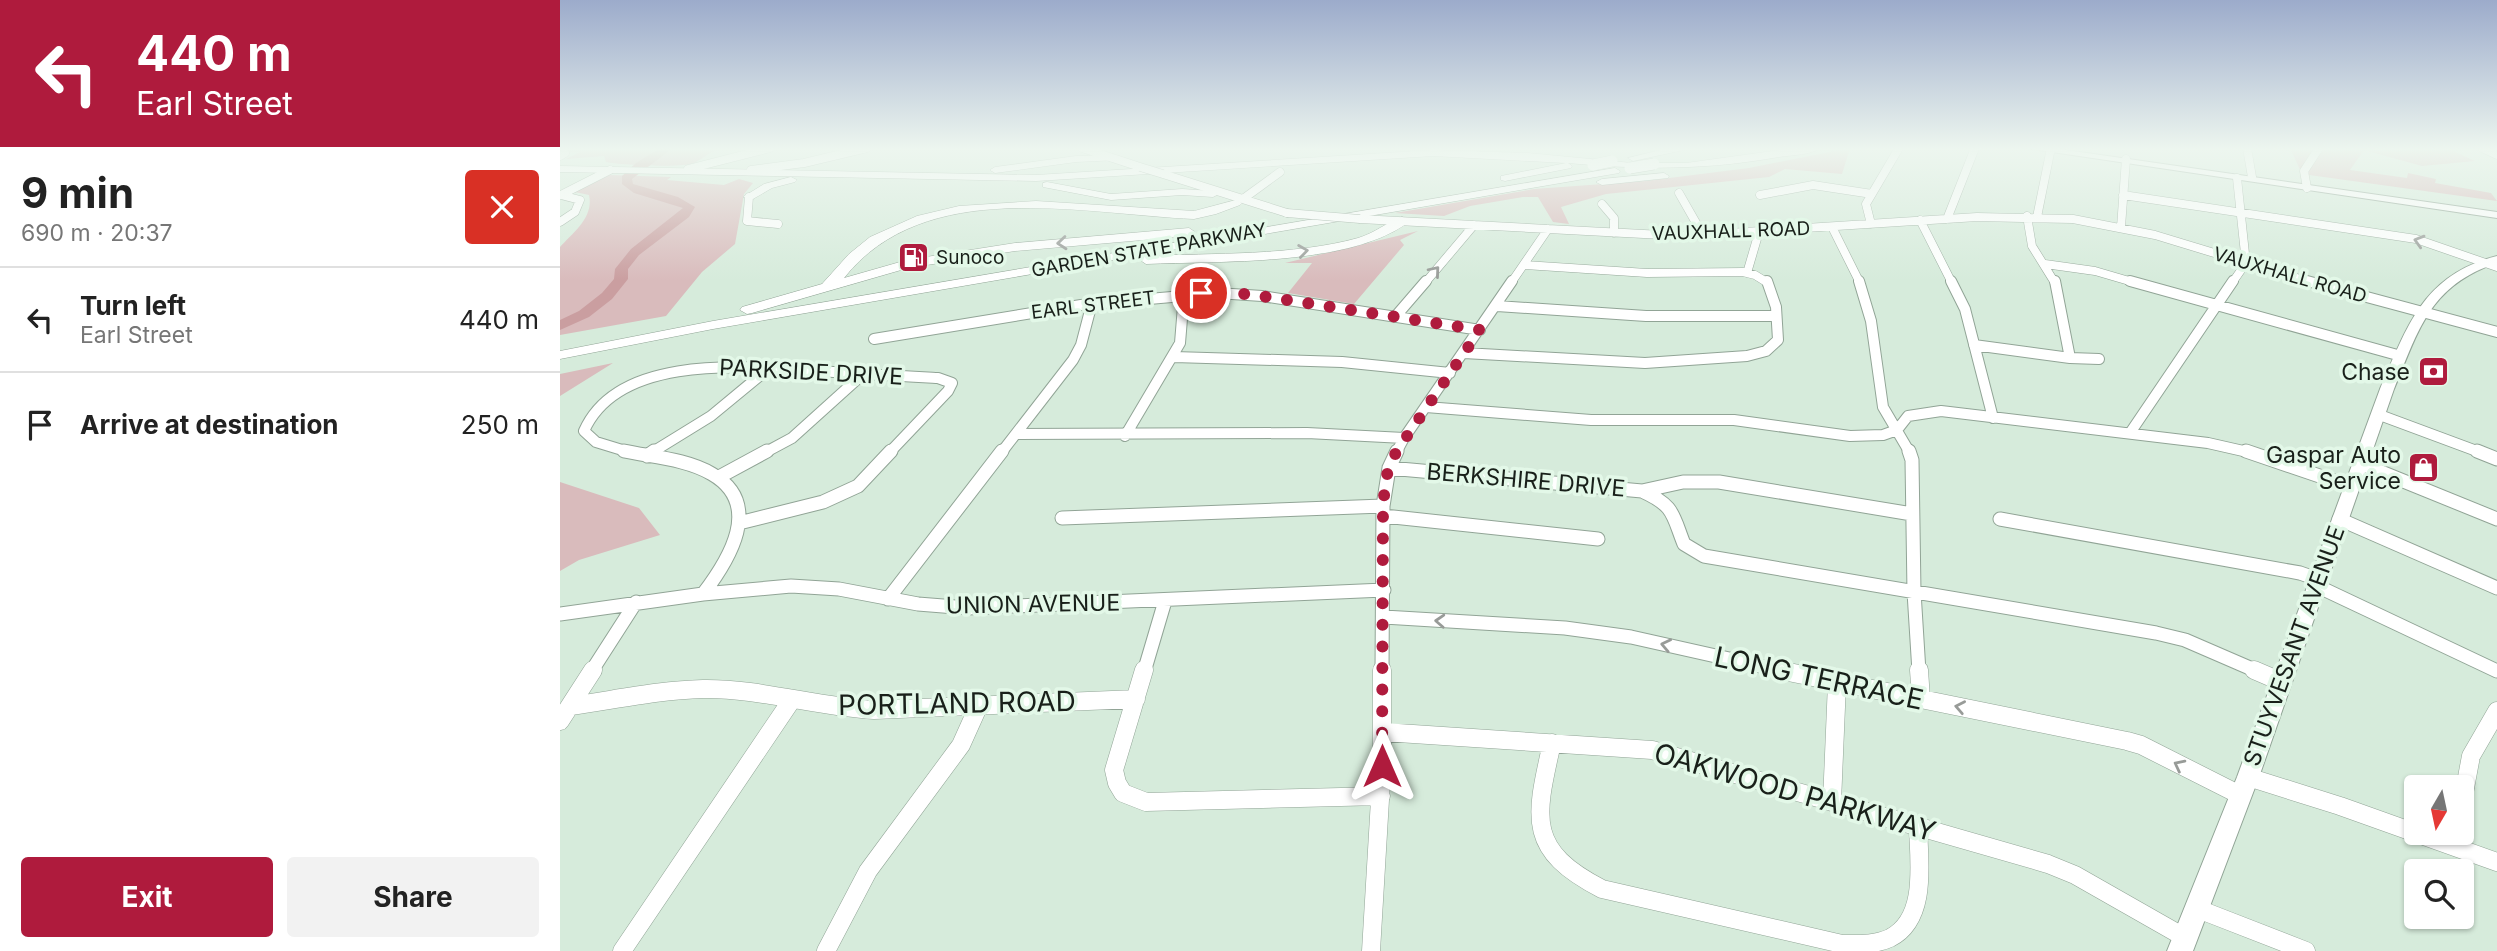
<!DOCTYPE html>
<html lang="en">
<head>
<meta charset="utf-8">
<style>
  :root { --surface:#fff; --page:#f2f2f2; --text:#222; --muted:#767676; --line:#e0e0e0; --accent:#af1b3d }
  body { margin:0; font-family:Inter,sans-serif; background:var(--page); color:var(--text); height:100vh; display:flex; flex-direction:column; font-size:26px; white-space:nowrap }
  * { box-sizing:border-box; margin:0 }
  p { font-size:23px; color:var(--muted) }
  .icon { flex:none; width:38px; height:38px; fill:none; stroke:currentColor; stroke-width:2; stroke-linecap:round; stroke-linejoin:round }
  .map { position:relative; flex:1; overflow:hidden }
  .drawer { display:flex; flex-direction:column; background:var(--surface); width:560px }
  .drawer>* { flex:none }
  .top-card { background:#af1b3d; color:#fff; overflow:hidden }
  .needle { width:46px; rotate:189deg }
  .fabs { position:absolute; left:1844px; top:775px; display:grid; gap:14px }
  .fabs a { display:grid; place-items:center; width:70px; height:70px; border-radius:7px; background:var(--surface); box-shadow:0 2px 5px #0004; font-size:35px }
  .pin { position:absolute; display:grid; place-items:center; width:60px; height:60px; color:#fff; margin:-30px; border:4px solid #fff; border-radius:50%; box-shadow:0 2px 7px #0007 }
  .me { position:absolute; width:77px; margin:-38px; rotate:0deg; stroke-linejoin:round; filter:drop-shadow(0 0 5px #0008) }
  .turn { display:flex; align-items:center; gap:24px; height:147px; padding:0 21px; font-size:32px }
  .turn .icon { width:91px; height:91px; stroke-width:2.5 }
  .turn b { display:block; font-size:49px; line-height:60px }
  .round { display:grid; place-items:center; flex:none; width:74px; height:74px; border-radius:7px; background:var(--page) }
  .summary { display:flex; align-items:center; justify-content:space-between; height:119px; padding:0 21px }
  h1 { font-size:42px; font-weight:700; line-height:52px }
  .button { display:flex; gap:14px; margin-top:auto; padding:14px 21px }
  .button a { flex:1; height:80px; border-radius:7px; background:var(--accent); color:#fff; font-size:28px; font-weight:700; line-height:80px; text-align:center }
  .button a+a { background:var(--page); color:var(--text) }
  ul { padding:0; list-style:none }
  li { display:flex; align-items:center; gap:21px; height:105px; padding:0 21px; border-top:2px solid var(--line) }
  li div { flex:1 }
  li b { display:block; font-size:26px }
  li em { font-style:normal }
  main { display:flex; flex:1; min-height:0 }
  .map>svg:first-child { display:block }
  .green { fill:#d9bbbc }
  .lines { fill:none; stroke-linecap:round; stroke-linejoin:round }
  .river { fill:#ca9ea0; fill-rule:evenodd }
  .minor-far3-casing { stroke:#91a496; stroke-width:9 }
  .minor-far2-casing { stroke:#91a496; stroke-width:12 }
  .minor-far1-casing { stroke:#91a496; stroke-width:15 }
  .minor-casing { stroke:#91a496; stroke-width:19 }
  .major-casing { stroke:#91a496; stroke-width:2 }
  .highway-casing { stroke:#91a496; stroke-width:1 }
  .minor-far3 { stroke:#fff; stroke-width:8 }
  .minor-far2 { stroke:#fff; stroke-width:10 }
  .minor-far1 { stroke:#fff; stroke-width:13 }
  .minor { stroke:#fff; stroke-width:18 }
  .major { fill:#fff; fill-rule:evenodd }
  .highway { fill:#fff; fill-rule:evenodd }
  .minor-bridge-casing { stroke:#91a496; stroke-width:9; stroke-linecap:butt }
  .highway-bridge-casing { stroke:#91a496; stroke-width:12; stroke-linecap:butt }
  .minor-bridge { stroke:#fff; stroke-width:8 }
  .highway-bridge { stroke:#fff; stroke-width:11 }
  .oneway { stroke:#989b98 }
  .route { stroke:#af1b3d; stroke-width:12; stroke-dasharray:0 21.6 }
  .labels { text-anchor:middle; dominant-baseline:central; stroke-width:7; stroke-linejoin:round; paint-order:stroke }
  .far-street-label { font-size:19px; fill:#19201a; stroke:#e3f8e8 }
  .far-poi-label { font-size:19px; fill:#19201a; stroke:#e3f8e8; text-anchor:start }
  .street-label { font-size:23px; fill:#19201a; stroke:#e3f8e8 }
  .poi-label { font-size:23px; fill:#19201a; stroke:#e3f8e8; text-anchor:end }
  .near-street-label { font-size:28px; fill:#19201a; stroke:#e3f8e8 }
</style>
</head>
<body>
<main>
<section class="drawer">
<div class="top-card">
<div class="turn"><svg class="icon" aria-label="left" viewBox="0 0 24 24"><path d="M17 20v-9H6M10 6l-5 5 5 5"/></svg><div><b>440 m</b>Earl Street</div></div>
</div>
<div class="summary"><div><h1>9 min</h1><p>690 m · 20:37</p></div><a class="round" style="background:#d93025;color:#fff"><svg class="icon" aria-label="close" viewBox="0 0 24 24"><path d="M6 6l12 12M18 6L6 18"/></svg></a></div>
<ul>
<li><svg class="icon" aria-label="left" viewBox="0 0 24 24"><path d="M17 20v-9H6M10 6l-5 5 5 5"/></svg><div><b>Turn left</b><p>Earl Street</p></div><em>440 m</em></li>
<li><svg class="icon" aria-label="arrive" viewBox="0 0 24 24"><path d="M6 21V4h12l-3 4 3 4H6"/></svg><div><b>Arrive at destination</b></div><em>250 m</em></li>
</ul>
<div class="button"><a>Exit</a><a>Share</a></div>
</section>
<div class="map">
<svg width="1937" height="951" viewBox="0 0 1937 951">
  <rect width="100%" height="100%" fill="#d6ebdb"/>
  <!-- green -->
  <path class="green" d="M0,148H163C148,152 146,157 134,163C124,168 59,165 46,162L44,156L6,159L20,152L0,151Z
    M1290,148L1282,174L1225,169L1209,177L1046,194L1001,207L1009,224L993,222L978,197H963L910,206L884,216L835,213L974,189L1085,181L1189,168Z
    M1730,148H1887L1915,161L1862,166L1804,150L1790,170L1847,178L1848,173L1876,179L1875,183L1931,193L1937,201L1742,174Z
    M49,175L111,177L107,180L164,185L179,179L193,183L184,194L175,244L142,272L106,316L0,335V247C14,232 34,217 29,195L15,192Z
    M858,231L840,240L844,245L794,304L728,293L752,263H725Z
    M53,363L0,396V374Z
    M0,482L79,508L100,535L19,560L0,571Z"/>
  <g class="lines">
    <!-- river -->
    <path class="river" d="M100,148H113L72,179L73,184L118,197L135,207L129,217L79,255L68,269V279L52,299L29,317L0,330V320L19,311L42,293L54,279L55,269L71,249L123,208L74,193L62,184V176L76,163Z"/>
    <defs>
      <path id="minor-far3" d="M522,148L580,167
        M1687,148L1692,177
        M1922,148L1937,155
        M0,156L5,153
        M128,169L210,148
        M191,170L244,163L307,148
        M603,174L727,213
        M1747,188L1744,171L1759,148
        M1119,193L1143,235
        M1,195L50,170
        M1200,195L1253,185L1312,194
        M1563,195L1856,239L1937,267
        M189,197L187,221L218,224
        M683,199L720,172
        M1042,204L1054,218V233
        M1467,216L1472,246L1495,283
        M1477,217L1491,148
        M800,219L1122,236L1417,217L1513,219L1595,235L1753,283
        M1387,219L1415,148
        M1360,220L1392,283
        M0,222L15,212L20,200L1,195
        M1311,224L1306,204L1339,148
        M1272,227L1300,283
        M1561,227L1566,159
        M1485,264L1535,271L1576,283
        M965,265L1087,273L1183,272L1195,275L1208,283
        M1187,273L1199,232
        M865,283L914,225
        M951,283L988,229
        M1672,283L1686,263L1677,178"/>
      <path id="minor-far2" d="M1299,281L1311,321L1323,407L1350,453
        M1391,281L1405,309L1433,418
        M1495,281L1510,358
        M1570,281L1841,356
        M1747,281L1937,332
        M937,306L1086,316H1216
        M835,317L866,281
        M314,339L521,305L657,293L702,296L920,330
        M1414,345L1510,358L1539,359
        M904,353L1085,363L1187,356L1206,351L1218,340L1216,307L1207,281
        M614,357L782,362L890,373
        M866,407L1031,420H1174L1290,436L1323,435L1337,430
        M1817,414L1922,453
        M1337,430L1348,416L1381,411L1648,443L1692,453
        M1570,433L1673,281
        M457,434L747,433L844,438
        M565,436L620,343L624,294
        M72,453L36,442L24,431C59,352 189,367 260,371C299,374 339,376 378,378L392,383L388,391L329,453
        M91,453L151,416L209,368
        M204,453L232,438L303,374
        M441,453L513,360L521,345L532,303
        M836,453L844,438L952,281"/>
      <path id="minor-far1" d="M64,451C92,457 127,459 152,474C204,504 169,560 143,594
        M1349,451L1352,460L1354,592L1359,672
        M1686,451L1792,487
        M1917,451L1937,459
        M87,456L94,451
        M1799,463L1937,519
        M829,468L1082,491L1123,482H1159L1352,514
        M159,477L207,451
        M1082,491C1115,506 1112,514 1124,544L1144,556L1596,633L1625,640L1699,672
        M824,516L1038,539
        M502,518L823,506
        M1440,519L1740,573L1760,580
        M1779,519L1937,588
        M179,523L263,502L298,486L331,451
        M1757,586L1937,671
        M328,599L442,451
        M0,614L143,594L231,586L279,589L358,604L408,608L824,590
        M824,617L1005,628L1071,637L1227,672
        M31,672L76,602
        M584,672L605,601
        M822,672L823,506L829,468L837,451"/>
      <path id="minor" d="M584,670L554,770L557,783L563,793L586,802L821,796
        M1219,670L1567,741L1581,745L1680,795
        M1359,670L1361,699
        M1694,670L1722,682
        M10,706C54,700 99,690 143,689C198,688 258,707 314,710L576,699
        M0,721L33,670
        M823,732L1092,750L1488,864L1515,875L1624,937
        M992,743C975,818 966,850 1042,889L1282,944C1298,944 1315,945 1330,938C1368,919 1359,861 1358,827
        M1688,777L1780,806L1937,862
        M1272,802L1277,683
        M1902,804L1911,756L1937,711
        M1638,909L1746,951
        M62,951L231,701
        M266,951L308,871L401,745L419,705
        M811,951L822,766V670"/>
      <path id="major" d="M1466,148H1492L1937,212V218Z
        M1937,256V263C1870,285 1859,329 1834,389L1699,777L1633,951H1607L1677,777L1820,389C1848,325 1863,275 1937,256Z"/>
      <path id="highway" d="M1109,148H1133L1073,161L1068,158Z
        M1235,148H1261C1250,155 1232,155 1219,157C1146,170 1082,170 1008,163L1012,166L1011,168L945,181L941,180V176L1006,163L873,156L476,181L0,172V166L476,175L873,150L968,153L1072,163H1126Z
        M554,155L558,156V160L516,162L435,173L430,170L435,167L516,156Z
        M1055,168L1060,171L1059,173L153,329L0,359V351L153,321Z
        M1104,173L1109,176L1108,178L1042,185L1036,182L1042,179Z
        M231,177L237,180L235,182L212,188L193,199L183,197L204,184Z
        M487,182L551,194L622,189L653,191L659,194L653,197L622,195L551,200L483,187V183Z
        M676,200L682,203L680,205L656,214L634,219C521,214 365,176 284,278L347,260L455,243L629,228L635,232L629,236L455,251L348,268L192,313L187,314L180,310L182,307L262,284L289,254L310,237L357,216L399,206L476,201L634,211Z
        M842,217L848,221L846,224C786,266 659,261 586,264L580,260L586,256C653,253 733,256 798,238C815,233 827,222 842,217Z"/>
    </defs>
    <!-- minor-far3 casing -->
    <use href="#minor-far3" class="minor-far3-casing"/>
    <!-- minor-far2 casing -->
    <use href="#minor-far2" class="minor-far2-casing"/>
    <!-- minor-far1 casing -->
    <use href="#minor-far1" class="minor-far1-casing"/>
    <!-- minor casing -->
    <use href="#minor" class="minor-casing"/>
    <!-- major casing -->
    <use href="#major" class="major-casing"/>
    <!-- highway casing -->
    <use href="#highway" class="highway-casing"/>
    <!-- minor-far3 -->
    <use href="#minor-far3" class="minor-far3"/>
    <!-- minor-far2 -->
    <use href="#minor-far2" class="minor-far2"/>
    <!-- minor-far1 -->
    <use href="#minor-far1" class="minor-far1"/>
    <!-- minor -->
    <use href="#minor" class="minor"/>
    <!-- major -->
    <use href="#major" class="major"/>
    <!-- highway -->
    <use href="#highway" class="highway"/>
    <defs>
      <path id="minor-bridge" d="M580,167L603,174
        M727,213L800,219"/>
      <path id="highway-bridge" d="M1033,165L1052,161
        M1070,168L1094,164"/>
    </defs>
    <!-- minor-bridge casing -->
    <use href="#minor-bridge" class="minor-bridge-casing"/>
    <!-- highway-bridge casing -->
    <use href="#highway-bridge" class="highway-bridge-casing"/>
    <!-- minor-bridge -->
    <use href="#minor-bridge" class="minor-bridge"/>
    <!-- highway-bridge -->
    <use href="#highway-bridge" class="highway-bridge"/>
  </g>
  <!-- one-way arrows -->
  <defs><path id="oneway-chevron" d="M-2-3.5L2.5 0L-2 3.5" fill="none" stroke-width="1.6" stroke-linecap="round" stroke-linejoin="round" transform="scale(1.75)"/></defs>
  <g class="oneway">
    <use href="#oneway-chevron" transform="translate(1859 241) rotate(-164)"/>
    <use href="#oneway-chevron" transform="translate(502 243) rotate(175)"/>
    <use href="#oneway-chevron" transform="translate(743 251) rotate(-8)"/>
    <use href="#oneway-chevron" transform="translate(875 271) rotate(-50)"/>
    <use href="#oneway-chevron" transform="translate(880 621) rotate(-177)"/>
    <use href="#oneway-chevron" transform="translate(1106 645) rotate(-168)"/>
    <use href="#oneway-chevron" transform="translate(1400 707) rotate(-169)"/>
    <use href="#oneway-chevron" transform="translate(1619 765) rotate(-153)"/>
  </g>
  <!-- sky -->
  <linearGradient id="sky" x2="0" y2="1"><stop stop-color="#9cabcb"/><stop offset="0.53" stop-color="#edf6ef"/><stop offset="1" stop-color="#edf6ef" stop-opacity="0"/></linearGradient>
  <rect width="1937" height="281" fill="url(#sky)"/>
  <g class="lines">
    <!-- route -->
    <path class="route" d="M641,293L688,294L920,330L836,452L826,477L823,506L822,766"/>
  </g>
  <!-- icons -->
  <defs>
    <symbol id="fuel-square" viewBox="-11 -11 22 22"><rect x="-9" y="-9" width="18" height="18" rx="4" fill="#af1b3d" stroke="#e3f8e8"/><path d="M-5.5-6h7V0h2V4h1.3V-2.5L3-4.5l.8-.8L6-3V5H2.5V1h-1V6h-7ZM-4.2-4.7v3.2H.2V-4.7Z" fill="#fff"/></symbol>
    <symbol id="bank-square" viewBox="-11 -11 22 22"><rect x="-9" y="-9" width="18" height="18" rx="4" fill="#af1b3d" stroke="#e3f8e8"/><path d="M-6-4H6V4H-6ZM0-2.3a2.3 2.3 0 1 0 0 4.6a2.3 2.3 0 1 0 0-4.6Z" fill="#fff"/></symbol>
    <symbol id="shop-square" viewBox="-11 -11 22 22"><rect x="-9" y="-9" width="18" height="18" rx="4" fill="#af1b3d" stroke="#e3f8e8"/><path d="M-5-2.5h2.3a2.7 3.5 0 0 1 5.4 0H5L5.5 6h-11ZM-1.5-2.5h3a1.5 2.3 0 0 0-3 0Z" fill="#fff"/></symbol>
  </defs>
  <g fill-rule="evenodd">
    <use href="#fuel-square" x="336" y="240" width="35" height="35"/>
    <use href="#bank-square" x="1856" y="354" width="35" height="35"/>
    <use href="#shop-square" x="1846" y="450" width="35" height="35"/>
  </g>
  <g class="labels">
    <!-- far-street labels -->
    <g class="far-street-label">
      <text transform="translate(1171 231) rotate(-2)">VAUXHALL ROAD</text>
      <text transform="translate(589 250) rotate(-10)">GARDEN STATE PARKWAY</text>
      <text transform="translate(1730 275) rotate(16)">VAUXHALL ROAD</text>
      <text transform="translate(533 305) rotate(-7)">EARL STREET</text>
    </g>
    <!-- far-poi labels -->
    <g class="far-poi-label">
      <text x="376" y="257">Sunoco</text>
    </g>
    <!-- street labels -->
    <g class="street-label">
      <text transform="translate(251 372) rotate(3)">PARKSIDE DRIVE</text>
      <text transform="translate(966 480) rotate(5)">BERKSHIRE DRIVE</text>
      <text transform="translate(473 604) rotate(-1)">UNION AVENUE</text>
      <text transform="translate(1734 646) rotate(-70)">STUYVESANT AVENUE</text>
    </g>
    <!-- poi labels -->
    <g class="poi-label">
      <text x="1850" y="372">Chase</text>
      <text x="1841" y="455">Gaspar Auto<tspan x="1841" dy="26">Service</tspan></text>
    </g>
    <!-- near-street labels -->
    <g class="near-street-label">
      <text transform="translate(1259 678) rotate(12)">LONG TERRACE</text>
      <text transform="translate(397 703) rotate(-1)">PORTLAND ROAD</text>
      <text transform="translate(1235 792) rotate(16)">OAKWOOD PARKWAY</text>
    </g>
  </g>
</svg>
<div class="fabs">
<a><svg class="needle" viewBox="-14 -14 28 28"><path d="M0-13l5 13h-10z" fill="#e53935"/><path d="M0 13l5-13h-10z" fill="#767676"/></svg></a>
<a><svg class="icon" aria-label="search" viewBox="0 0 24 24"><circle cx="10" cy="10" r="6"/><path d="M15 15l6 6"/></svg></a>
</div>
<div class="pin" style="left:641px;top:293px;background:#d93025"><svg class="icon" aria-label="arrive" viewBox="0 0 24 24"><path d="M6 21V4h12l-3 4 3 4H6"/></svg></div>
<svg class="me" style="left:822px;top:766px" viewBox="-20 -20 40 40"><path d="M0-17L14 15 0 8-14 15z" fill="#af1b3d" stroke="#fff" stroke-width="4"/></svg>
</div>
</main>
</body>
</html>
